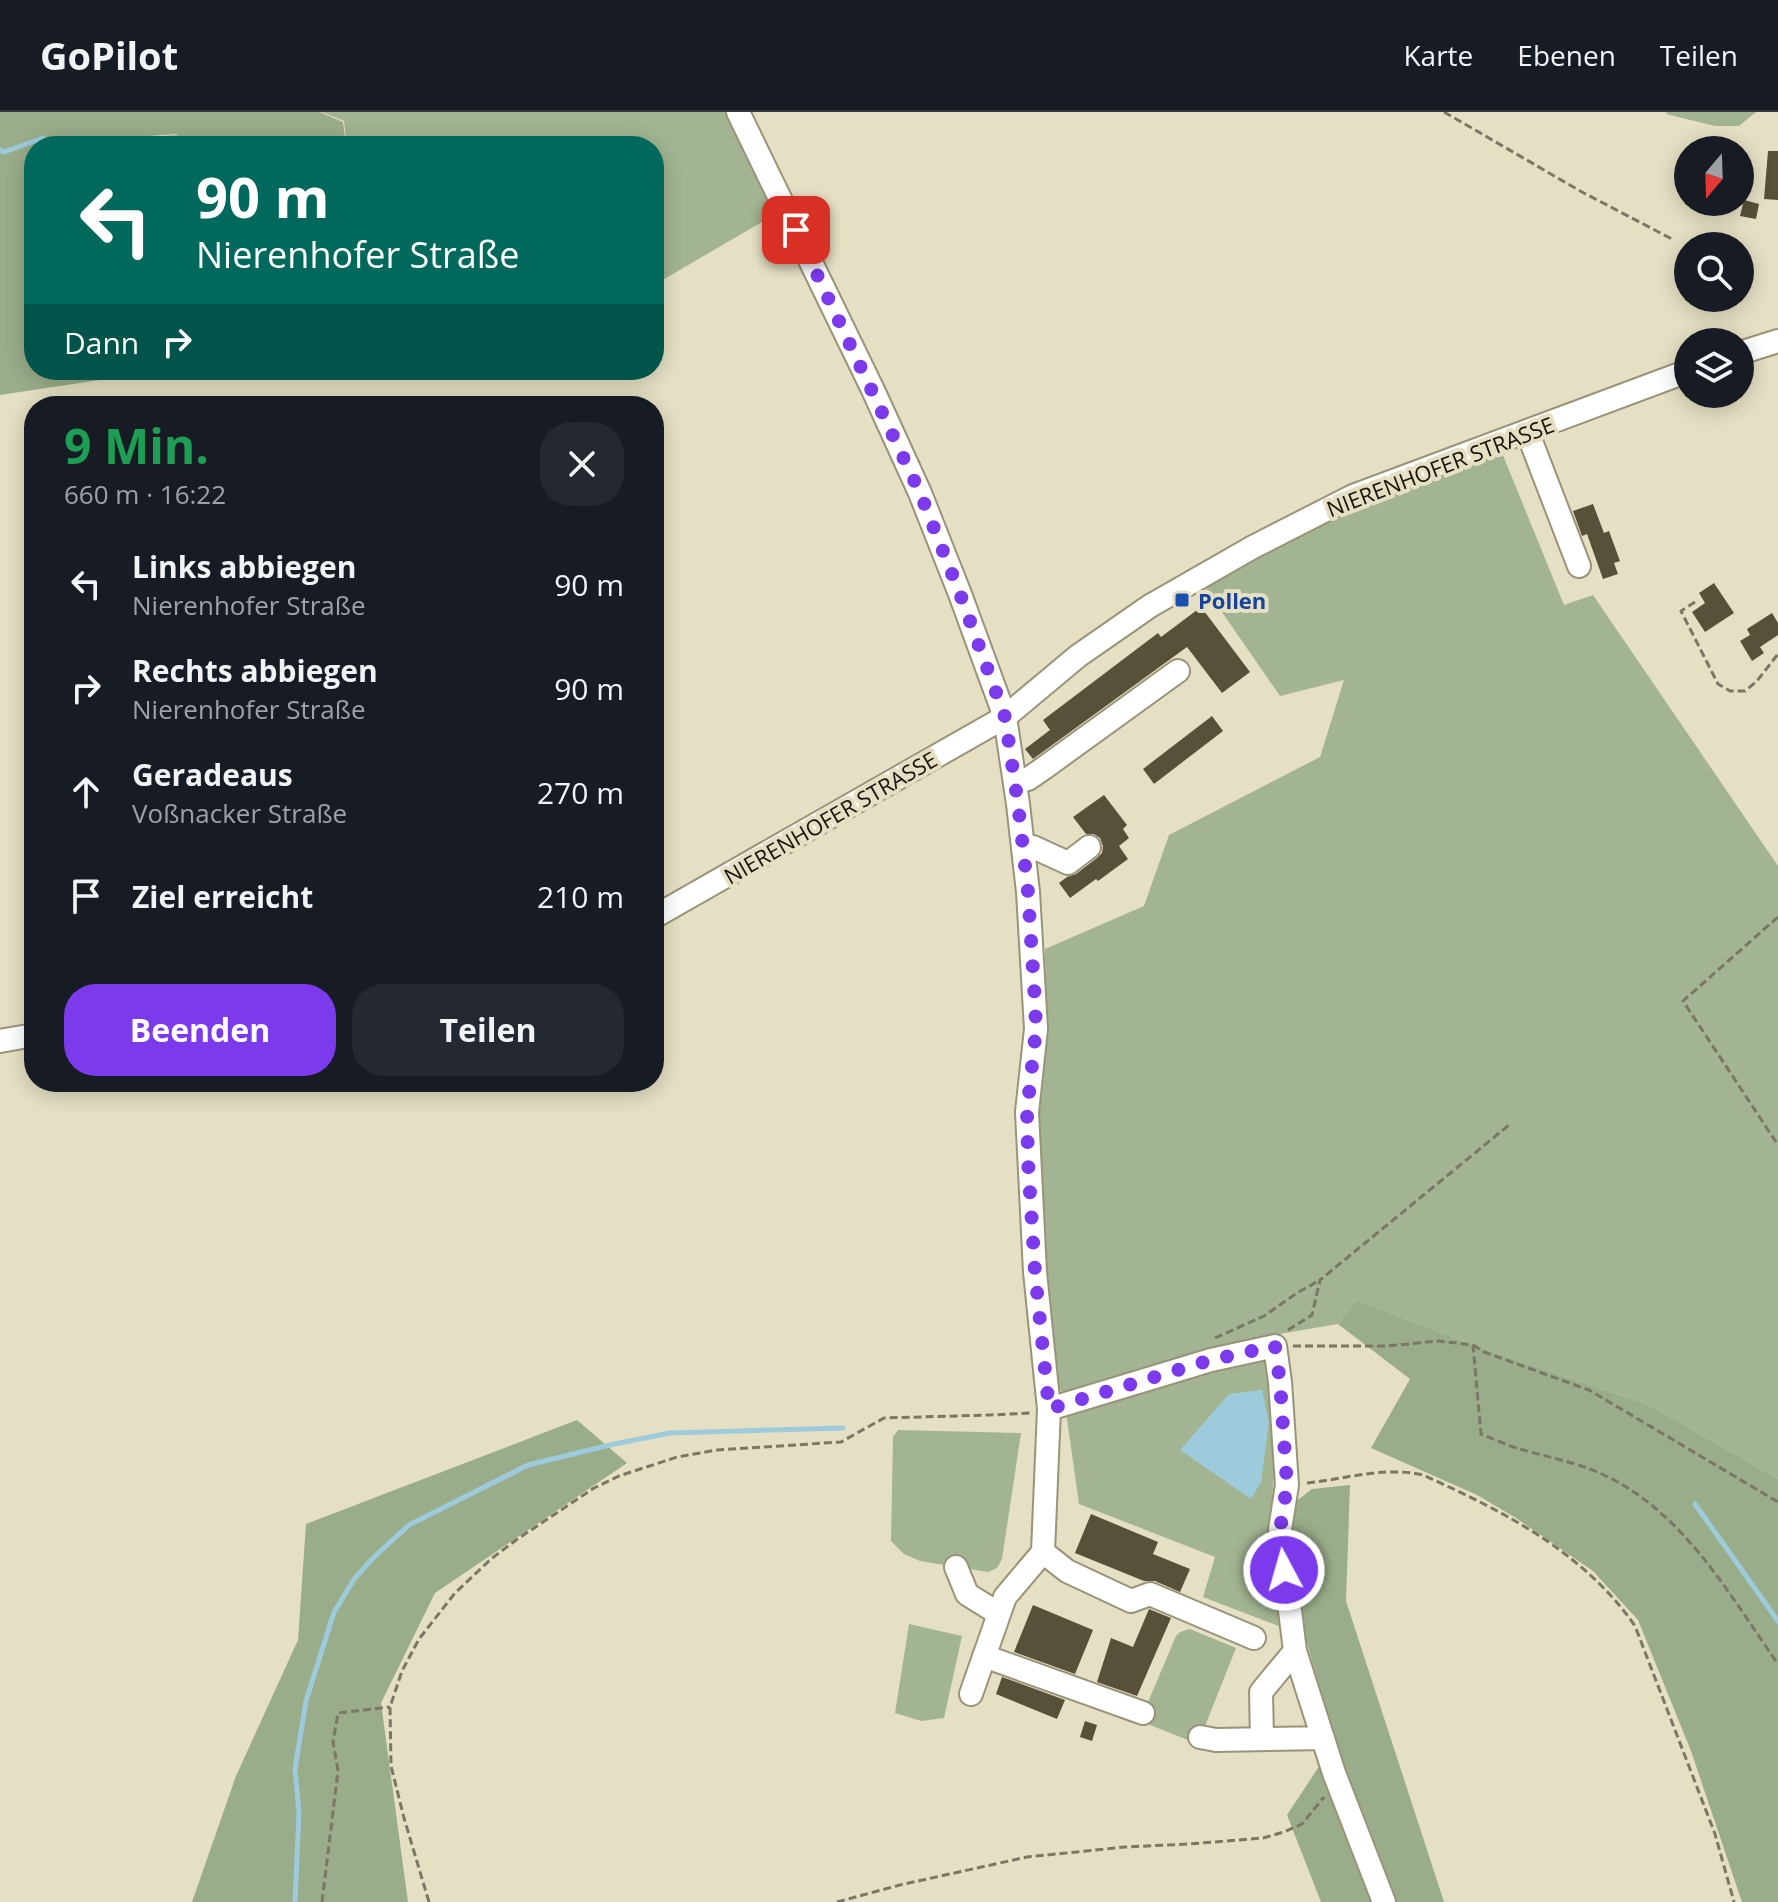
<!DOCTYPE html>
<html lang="de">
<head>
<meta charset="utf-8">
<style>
  :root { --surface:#171b24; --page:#242831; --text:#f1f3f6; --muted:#9ea1a6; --line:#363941; --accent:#7c3aed }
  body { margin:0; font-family:"Open Sans",sans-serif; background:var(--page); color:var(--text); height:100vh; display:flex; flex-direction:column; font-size:30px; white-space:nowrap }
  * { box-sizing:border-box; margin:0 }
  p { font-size:26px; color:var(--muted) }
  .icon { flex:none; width:44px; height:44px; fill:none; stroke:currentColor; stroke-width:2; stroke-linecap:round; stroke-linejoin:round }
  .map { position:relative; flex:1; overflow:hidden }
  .details { position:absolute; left:24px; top:284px; width:640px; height:696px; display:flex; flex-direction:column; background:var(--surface); border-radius:32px; box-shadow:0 4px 20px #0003 }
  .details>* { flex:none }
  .top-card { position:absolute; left:24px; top:24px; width:640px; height:244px; border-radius:32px; box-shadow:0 4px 20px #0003; background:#00695c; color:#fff; overflow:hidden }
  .needle { width:52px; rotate:199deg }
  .fabs { position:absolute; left:1674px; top:24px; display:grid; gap:16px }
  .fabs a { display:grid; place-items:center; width:80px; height:80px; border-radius:50%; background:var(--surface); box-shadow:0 4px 20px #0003; font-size:40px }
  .pin { position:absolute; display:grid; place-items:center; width:68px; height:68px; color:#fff; margin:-34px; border-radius:16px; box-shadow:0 4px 12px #0006 }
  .me { position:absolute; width:88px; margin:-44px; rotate:354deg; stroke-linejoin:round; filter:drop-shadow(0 0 6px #0008) }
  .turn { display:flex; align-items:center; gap:28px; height:168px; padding:0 40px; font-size:36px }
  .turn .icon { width:104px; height:104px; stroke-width:2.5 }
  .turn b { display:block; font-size:56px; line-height:68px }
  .then { display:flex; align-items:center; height:76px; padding:0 40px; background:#0003; gap:16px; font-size:30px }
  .round { display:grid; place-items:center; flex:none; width:84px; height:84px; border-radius:32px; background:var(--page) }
  .summary { display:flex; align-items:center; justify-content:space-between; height:136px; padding:0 40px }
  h1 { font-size:48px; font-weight:700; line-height:60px; color:#1e9e55 }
  .button { display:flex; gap:16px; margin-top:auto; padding:16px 40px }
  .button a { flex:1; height:92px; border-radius:32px; background:var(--accent); color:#fff; font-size:32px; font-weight:700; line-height:92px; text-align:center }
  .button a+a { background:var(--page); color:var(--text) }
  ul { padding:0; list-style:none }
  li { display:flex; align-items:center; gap:24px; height:104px; padding:0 40px }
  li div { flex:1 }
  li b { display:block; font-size:30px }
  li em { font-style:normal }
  header { display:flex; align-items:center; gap:48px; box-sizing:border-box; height:112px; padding:0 40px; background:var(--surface); border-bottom:2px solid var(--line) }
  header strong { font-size:38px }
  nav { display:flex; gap:44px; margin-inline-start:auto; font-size:28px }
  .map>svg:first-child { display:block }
  .green { fill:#a2b491 }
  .forest { fill:#9aad8a }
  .water { fill:#9dcbdb }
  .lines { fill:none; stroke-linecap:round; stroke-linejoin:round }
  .stream { stroke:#9dcbdb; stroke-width:5 }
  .building { fill:#565138 }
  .minor-casing { stroke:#999479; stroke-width:26 }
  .path { stroke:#7a7764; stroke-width:3; stroke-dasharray:8 4; stroke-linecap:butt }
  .minor { stroke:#fff; stroke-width:22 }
  .route { stroke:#7c3aed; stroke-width:14; stroke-dasharray:0 25.2 }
  .transit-dot { fill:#1a4fb4; stroke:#e5e0c3; stroke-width:3 }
  .labels { text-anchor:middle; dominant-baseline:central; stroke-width:8; stroke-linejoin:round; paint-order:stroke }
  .street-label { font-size:22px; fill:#16140a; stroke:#e5e0c3 }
  .transit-label { font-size:22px; font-weight:bold; fill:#164399; stroke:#e5e0c3; text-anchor:start }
</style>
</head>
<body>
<header>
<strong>GoPilot</strong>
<nav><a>Karte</a><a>Ebenen</a><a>Teilen</a></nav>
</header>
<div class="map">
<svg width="1778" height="1790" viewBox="0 0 1778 1790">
  <rect width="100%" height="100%" fill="#e5e0c3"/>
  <!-- green -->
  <path class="green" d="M322,0H726L774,103L654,173V34H347L344,9Z
    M1667,0H1756L1739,14H1715L1666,2Z
    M177,23L178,34H132L134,26Z
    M1500,336L1564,493L1593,483L1778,754V1367L1651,1294L1473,1233L1357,1188L1338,1212L1261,1225L1162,1259L1070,1286L1053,1272L1034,1073L1037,1007L1046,927L1045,837L1144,794L1169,723L1320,645L1344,568L1280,584L1204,474L1355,390Z
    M1270,1241L1277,1306L1272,1395L1284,1516L1203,1485L1215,1445L1079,1392L1066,1300Z
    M898,1318L1021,1321L1002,1447L997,1456L988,1460L920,1449L904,1442L891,1429L893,1325Z
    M909,1512L962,1524L944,1606L921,1609L895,1601Z
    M1190,1517L1236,1536L1198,1632L1140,1609L1176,1524L1180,1520Z"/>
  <!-- forest -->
  <path class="forest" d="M0,0H320L343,10L346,34H179L177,22L134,25L130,34H34V258H166L0,283Z
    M1357,1188L1473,1233L1651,1294L1778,1367V1790H1742L1691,1639L1638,1508L1593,1459L1516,1406L1477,1383L1371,1336L1410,1267L1338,1212Z
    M577,1308L627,1351L435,1481L381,1591L408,1790H192L236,1664L298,1528L306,1412Z
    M1350,1373L1346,1489L1444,1790H1321L1287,1703L1320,1653L1338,1639L1306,1528L1286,1397L1312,1377Z"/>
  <!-- water -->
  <path class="water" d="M1262,1278L1269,1310L1261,1370L1251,1387L1180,1338L1229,1282Z"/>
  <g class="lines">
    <!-- stream -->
    <path class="stream" d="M127,34L138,31L145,34
      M0,38L4,40L43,26L51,34
      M1695,1392L1778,1509
      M295,1790L299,1701L295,1657L306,1589L334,1500L355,1466L373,1446L409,1413L528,1353L614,1332L670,1321L843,1316"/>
  </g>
  <!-- building -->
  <path class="building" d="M1768,39H1778V88L1764,87Z
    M1744,88L1759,92L1756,107L1740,104Z
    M1593,392L1604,421L1609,419L1620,449L1614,451L1618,462L1603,467L1587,422L1582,424L1573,399Z
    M1714,471L1734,501L1705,520L1692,500L1705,491L1699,481Z
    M1201,495L1250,560L1222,581L1187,535L1033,647L1025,637L1050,618L1043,608L1158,521L1161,525Z
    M1772,501L1778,511V523L1760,535L1764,541L1752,549L1740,529L1750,523L1747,517Z
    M1212,604L1223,619L1154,672L1143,657Z
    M1104,683L1127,713L1123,717L1129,726L1119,734L1128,747L1098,769L1096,767L1070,786L1059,771L1067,765L1076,762L1097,746L1102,741L1103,734L1100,726L1094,722H1086L1073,705Z
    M1091,1402L1158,1430L1153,1442L1190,1457L1180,1480L1155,1469H1144L1075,1441Z
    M1033,1493L1093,1518L1075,1562L1014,1540Z
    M1149,1497L1171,1506L1137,1584L1097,1570L1111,1526L1133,1535Z
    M1002,1565L1065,1588L1057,1607L996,1582Z
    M1085,1609L1097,1613L1092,1629L1080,1625Z"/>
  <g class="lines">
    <defs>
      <path id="minor" d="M738,0L873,278L920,381L960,482L1005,605L1018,692L1028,780L1036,917L1027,1000L1035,1160L1049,1297L1211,1248L1275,1234L1280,1270L1287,1373L1280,1418L1295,1539L1334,1661L1384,1790
        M1740,241L1778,229
        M1527,319L1579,454
        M1015,670L1028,667L1044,656L1178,559
        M1023,737L1033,735L1068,751L1089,735
        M654,805L1005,605L1078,544L1150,494L1253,435L1353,384L1688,259
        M0,929L34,923
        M1049,1297L1043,1440L1067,1459L1131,1489L1150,1482L1254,1526
        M956,1455L967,1482L999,1502
        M984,1544L1143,1601
        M971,1582L1005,1485L1043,1440
        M1200,1625L1216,1628L1323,1626
        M1262,1627L1261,1580L1295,1539"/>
    </defs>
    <!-- minor casing -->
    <use href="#minor" class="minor-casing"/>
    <!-- path -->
    <path class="path" d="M1444,0L1582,80L1672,127
      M1695,490L1681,499L1718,572L1730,579H1745L1757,569L1778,542
      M1778,805L1683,889L1778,1033
      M1288,1218L1312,1203L1320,1168L1509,1013
      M1215,1226L1264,1204L1297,1181L1320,1168
      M1473,1233L1484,1240L1589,1278L1778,1390
      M1293,1234H1387L1439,1229L1473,1233L1481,1322C1496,1328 1511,1335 1527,1339C1552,1346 1578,1351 1602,1362C1683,1399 1729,1482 1778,1552
      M1307,1371C1346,1367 1383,1354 1423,1363C1503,1399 1584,1440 1635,1514L1715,1722L1734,1790
      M322,1790L338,1659L333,1630L338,1601L390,1595
      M429,1790L404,1706L391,1654L390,1595L402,1559L419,1527L455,1481L491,1447L516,1428L594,1376L619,1364L677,1345L717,1338L841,1330L884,1306L990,1303L1031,1301
      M837,1790L900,1773L1027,1745L1125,1735L1189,1732L1263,1726L1284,1720L1302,1712L1324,1685"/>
    <!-- minor -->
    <use href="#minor" class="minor"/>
  </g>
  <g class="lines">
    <!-- route -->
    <path class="route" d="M796,118L920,381L960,482L1005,605L1018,692L1028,780L1035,890L1036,917L1027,1000L1028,1049L1035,1160L1049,1297L1211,1248L1275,1234L1280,1270L1287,1373L1280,1418L1284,1458"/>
  </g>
  <!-- markers -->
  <rect class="transit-dot" x="1174" y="480" width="16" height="16" rx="4"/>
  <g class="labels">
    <!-- street labels -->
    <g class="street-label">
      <text transform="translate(1440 354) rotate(-21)">NIERENHOFER STRASSE</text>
      <text transform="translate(830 705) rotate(-30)">NIERENHOFER STRASSE</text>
    </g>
    <!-- transit labels -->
    <g class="transit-label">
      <text x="1198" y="488">Pollen</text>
    </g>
  </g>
</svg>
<div class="fabs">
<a><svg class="needle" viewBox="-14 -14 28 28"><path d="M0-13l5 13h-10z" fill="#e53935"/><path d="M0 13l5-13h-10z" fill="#9ea1a6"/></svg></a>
<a><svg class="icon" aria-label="search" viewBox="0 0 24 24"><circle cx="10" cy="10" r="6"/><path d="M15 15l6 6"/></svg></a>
<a><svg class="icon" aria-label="layers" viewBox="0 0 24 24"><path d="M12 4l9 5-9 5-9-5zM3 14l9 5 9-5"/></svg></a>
</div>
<div class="pin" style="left:796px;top:118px;background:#d93025"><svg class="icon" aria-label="arrive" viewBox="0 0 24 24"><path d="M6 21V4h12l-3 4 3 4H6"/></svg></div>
<svg class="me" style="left:1284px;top:1458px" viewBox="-20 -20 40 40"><circle r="17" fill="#7c3aed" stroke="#fff" stroke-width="3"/><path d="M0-11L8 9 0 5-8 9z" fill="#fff"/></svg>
<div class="top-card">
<div class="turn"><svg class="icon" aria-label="left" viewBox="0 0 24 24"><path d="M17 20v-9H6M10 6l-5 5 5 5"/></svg><div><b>90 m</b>Nierenhofer Straße</div></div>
<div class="then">Dann<svg class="icon" aria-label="right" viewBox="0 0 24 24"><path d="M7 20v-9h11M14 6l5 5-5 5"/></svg></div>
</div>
<section class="details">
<div class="summary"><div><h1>9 Min.</h1><p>660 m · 16:22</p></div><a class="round"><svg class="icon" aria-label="close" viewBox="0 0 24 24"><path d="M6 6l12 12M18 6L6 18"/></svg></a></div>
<ul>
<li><svg class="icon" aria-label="left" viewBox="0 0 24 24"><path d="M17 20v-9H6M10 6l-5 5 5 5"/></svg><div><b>Links abbiegen</b><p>Nierenhofer Straße</p></div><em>90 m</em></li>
<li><svg class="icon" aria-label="right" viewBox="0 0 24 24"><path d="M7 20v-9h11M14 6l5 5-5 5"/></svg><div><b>Rechts abbiegen</b><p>Nierenhofer Straße</p></div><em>90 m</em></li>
<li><svg class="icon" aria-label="ahead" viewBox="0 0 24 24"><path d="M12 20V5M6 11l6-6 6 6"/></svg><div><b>Geradeaus</b><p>Voßnacker Straße</p></div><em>270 m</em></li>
<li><svg class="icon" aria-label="arrive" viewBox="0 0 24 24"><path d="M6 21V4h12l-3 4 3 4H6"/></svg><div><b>Ziel erreicht</b></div><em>210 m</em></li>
</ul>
<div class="button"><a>Beenden</a><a>Teilen</a></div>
</section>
</div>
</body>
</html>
